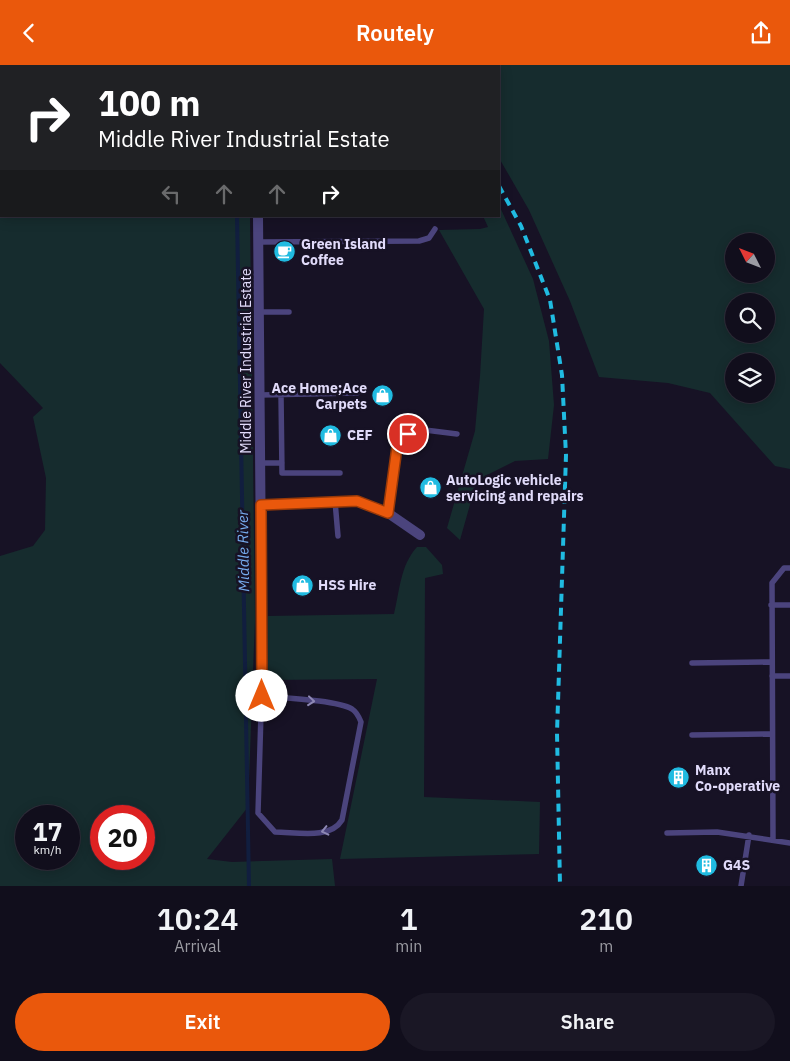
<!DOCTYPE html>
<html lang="en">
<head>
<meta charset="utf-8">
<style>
  :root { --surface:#110e1c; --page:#1a1725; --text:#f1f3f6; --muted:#9c9ca3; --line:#302e3b; --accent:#ea580c }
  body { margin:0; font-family:"IBM Plex Sans",sans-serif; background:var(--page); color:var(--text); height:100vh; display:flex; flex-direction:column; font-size:19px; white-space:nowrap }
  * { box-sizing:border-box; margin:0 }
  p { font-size:16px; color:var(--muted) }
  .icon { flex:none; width:28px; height:28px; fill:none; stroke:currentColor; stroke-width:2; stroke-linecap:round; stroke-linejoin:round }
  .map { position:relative; height:821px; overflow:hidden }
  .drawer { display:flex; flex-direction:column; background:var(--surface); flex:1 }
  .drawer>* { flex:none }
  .guide { position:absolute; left:0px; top:0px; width:500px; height:152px; box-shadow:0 2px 12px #0003,0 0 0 1px var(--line); background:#202124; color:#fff; overflow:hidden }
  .needle { width:32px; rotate:312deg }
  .controls { position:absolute; left:725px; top:168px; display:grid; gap:10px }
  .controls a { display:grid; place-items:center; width:50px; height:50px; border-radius:50%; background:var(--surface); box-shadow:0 2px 12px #0003,0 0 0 1px var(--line); font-size:25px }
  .speed { position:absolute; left:15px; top:740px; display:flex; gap:10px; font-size:25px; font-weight:700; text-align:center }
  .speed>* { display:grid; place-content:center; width:65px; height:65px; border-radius:50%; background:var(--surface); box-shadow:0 2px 12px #0003,0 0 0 1px var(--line); line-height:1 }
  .speed small { font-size:12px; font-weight:400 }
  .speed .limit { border:8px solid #d22; background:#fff; color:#111 }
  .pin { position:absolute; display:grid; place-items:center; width:42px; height:42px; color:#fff; margin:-21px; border:2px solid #fff; border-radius:50%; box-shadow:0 1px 5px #0007 }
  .me { position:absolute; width:55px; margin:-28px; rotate:0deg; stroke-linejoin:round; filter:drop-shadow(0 0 4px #0008) }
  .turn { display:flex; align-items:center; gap:18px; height:105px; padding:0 15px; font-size:22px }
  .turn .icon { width:65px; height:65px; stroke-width:2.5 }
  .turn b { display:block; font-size:35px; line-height:42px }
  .lanes { display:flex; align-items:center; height:48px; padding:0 15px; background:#0003; justify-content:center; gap:25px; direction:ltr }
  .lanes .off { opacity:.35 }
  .eta { display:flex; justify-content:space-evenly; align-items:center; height:85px; text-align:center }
  .eta b { font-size:30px; font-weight:600; line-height:35px }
  .primary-button { display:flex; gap:10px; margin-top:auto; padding:10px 15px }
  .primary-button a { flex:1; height:58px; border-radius:30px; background:var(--accent); color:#fff; font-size:20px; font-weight:600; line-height:58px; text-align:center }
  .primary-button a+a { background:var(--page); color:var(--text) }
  header { display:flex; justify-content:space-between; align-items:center; height:65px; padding:0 15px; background:var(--accent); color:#fff; font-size:22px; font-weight:600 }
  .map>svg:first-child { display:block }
  .green { fill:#162c2e; fill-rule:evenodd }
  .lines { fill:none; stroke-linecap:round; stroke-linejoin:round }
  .stream { stroke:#111e3f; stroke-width:4 }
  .service { stroke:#4b447d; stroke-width:5.5 }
  .minor { stroke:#4b447d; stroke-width:10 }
  .rail { stroke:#20bbe1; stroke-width:4; stroke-dasharray:8 6; stroke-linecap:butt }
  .oneway { stroke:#8e88b5 }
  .route-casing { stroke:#983908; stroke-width:12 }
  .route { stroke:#ea580c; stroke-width:9 }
  .labels { text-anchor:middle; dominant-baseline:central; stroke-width:5; stroke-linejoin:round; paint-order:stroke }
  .poi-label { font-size:14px; font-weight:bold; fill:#e1dbfa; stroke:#171225; text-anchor:start }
  .street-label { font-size:14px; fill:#e1dbfa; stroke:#171225 }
  .water-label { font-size:15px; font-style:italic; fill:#76abed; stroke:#171225 }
</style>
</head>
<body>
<header><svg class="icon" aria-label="back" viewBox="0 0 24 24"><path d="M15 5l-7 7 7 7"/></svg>Routely<svg class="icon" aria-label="share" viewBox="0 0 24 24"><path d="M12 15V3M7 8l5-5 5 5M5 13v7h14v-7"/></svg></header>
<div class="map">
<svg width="790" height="821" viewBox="0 0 790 821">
  <rect width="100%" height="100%" fill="#171225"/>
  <!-- green -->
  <path class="green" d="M0,0H247L1,1V151H250L255,554L248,742L207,794L232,797L332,794L335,821H0V491L33,481L45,465L46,413L33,352L43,343L0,298ZM26,751H69V794H26ZM101,751H144V794H101Z
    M445,0H790V404L775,401L710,328L668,318L599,312L570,236L529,145L499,93V1ZM734,176H766V209H734ZM734,236H766V269H734ZM734,296H766V329H734Z
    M499,140L533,214L549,276L554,340L548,394L515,396L477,415L460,475L447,463L475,366L480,311L484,244L439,165L480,164L488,162L483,151H499Z
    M417,482H426L442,500L443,509L425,513L424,732L540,737L539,789L340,794L377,614L268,615V551L394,549C400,525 400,501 417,482Z"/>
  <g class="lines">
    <!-- stream -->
    <path class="stream" d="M234,0V1
      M237,151L249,821"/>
    <!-- service -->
    <path class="service" d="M259,177L419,176L429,173L435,164
      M259,247H289
      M260,330L357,328
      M281,330L282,408H340
      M260,398H282
      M335,436L338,471
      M388,448L398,375L417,364L457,369
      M771,540H790
      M692,598L772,597
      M772,611H790
      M262,615L258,748L275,767C296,767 330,775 342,755L361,657C359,652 357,647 352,644C336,635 283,633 262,631
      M692,670L772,669
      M667,768L717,767L790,778
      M773,775L772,518L784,503H790
      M741,821L749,770"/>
    <!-- minor -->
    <path class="minor" d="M255,1V0
      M258,151L262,615
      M261,440L357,436L388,448L420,470"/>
    <!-- rail -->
    <path class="rail" d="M431,0L432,1
      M499,121L521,161L550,235L562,310L566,390L557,668L560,821"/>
  </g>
  <!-- one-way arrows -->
  <defs><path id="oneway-chevron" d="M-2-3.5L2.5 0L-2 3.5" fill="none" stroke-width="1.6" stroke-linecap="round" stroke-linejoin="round" transform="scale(1.25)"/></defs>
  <g class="oneway">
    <use href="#oneway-chevron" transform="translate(311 636) rotate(6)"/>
    <use href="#oneway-chevron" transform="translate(325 766) rotate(167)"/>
  </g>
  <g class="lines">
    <defs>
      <path id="route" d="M262,631L261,440L357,436L388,448L398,375L408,369"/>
    </defs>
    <!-- route casing -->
    <use href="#route" class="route-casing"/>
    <!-- route -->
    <use href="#route" class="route"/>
  </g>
  <!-- icons -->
  <defs>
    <symbol id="cafe-disc" viewBox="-11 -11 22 22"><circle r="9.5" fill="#20bbe1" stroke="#171225"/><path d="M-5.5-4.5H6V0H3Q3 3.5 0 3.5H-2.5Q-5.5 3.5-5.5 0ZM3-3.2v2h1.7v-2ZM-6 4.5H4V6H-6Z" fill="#fff"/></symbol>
    <symbol id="shop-disc" viewBox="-11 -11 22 22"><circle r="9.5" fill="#20bbe1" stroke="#171225"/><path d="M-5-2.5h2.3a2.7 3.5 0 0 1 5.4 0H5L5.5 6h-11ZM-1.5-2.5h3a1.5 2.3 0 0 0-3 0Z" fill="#fff"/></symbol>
    <symbol id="building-disc" viewBox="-11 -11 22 22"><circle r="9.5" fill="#20bbe1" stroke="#171225"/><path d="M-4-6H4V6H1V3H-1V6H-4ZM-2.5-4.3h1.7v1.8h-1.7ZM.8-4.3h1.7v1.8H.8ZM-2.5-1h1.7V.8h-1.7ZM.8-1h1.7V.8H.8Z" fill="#fff"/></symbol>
  </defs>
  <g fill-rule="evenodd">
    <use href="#cafe-disc" x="272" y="174" width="25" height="25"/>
    <use href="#shop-disc" x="370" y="318" width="25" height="25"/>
    <use href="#shop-disc" x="318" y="358" width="25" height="25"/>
    <use href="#shop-disc" x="418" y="410" width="25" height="25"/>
    <use href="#shop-disc" x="290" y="508" width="25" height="25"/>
    <use href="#building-disc" x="666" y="700" width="25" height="25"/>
    <use href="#building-disc" x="694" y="788" width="25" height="25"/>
  </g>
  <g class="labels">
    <!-- poi labels -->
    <g class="poi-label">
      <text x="301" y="179">Green Island<tspan x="301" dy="16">Coffee</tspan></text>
      <text x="367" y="323" text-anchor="end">Ace Home;Ace<tspan x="367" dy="16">Carpets</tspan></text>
      <text x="347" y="370">CEF</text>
      <text x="446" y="415">AutoLogic vehicle<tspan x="446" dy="16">servicing and repairs</tspan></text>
      <text x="318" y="520">HSS Hire</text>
      <text x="695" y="705">Manx<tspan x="695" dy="16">Co-operative</tspan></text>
      <text x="723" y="800">G4S</text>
    </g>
    <!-- street labels -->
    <g class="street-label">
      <text transform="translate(246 296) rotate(-90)">Middle River Industrial Estate</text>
    </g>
    <!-- water labels -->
    <g class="water-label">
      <text transform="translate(243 486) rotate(-91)">Middle River</text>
    </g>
  </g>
</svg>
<div class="controls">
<a><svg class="needle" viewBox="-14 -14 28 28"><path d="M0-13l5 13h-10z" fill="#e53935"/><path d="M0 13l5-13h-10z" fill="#9c9ca3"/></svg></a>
<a><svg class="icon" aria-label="search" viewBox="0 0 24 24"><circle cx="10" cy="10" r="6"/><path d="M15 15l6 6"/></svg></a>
<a><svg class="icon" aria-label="layers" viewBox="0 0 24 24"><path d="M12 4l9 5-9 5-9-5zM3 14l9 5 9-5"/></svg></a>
</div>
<div class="speed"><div>17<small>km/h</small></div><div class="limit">20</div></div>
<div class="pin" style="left:408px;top:369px;background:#d93025"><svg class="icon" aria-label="arrive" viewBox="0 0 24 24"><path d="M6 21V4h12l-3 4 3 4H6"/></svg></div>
<svg class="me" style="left:262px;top:631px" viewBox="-20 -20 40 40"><circle r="19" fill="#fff"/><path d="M0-13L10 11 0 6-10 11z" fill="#ea580c"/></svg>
<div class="guide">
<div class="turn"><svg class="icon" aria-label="right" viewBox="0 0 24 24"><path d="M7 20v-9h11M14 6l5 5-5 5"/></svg><div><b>100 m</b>Middle River Industrial Estate</div></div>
<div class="lanes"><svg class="icon off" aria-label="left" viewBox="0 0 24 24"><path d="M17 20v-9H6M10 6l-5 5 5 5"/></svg><svg class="icon off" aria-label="ahead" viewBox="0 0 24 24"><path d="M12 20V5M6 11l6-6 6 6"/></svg><svg class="icon off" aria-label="ahead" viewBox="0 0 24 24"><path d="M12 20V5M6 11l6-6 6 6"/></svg><svg class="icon" aria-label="right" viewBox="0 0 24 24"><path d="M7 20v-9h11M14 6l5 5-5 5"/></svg></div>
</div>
</div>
<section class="drawer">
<div class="eta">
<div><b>10:24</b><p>Arrival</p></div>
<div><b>1</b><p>min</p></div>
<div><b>210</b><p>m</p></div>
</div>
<div class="primary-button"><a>Exit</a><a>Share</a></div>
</section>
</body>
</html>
